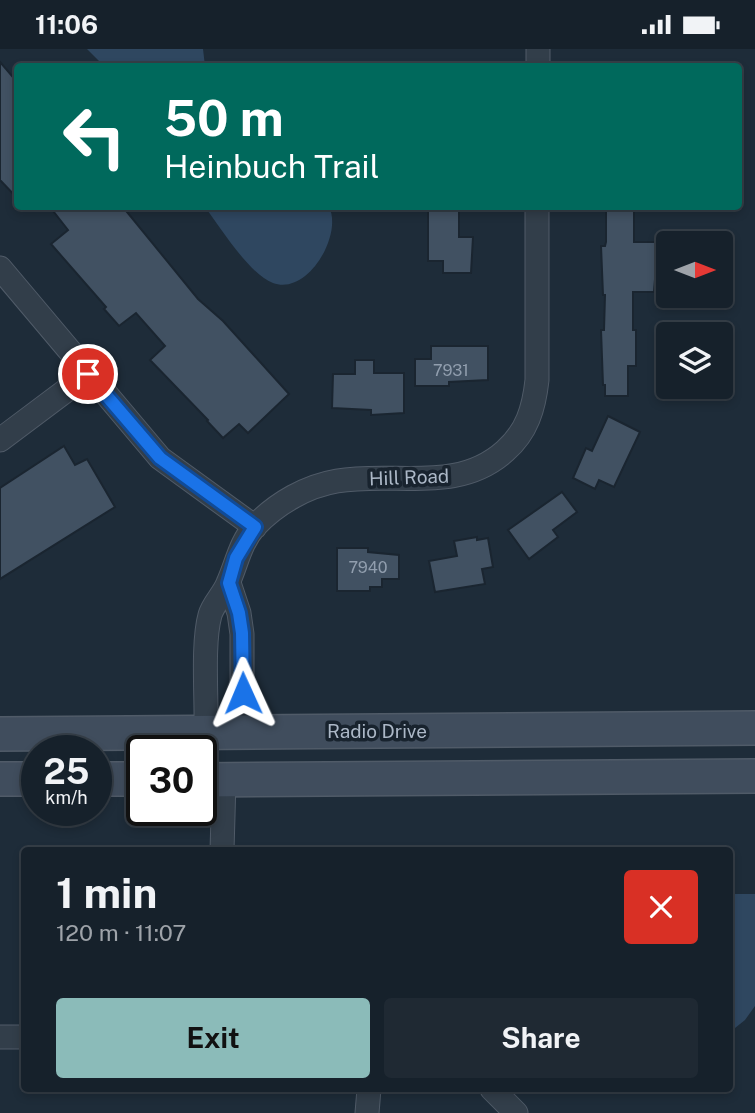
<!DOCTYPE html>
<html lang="en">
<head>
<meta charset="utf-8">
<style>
  :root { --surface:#16212b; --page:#1f2933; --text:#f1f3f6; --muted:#9ea3a9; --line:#353e47; --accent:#8bbbb9 }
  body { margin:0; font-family:"Public Sans",sans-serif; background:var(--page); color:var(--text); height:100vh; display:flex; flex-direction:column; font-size:26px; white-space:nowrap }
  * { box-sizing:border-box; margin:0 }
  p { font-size:23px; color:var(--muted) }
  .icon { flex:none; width:38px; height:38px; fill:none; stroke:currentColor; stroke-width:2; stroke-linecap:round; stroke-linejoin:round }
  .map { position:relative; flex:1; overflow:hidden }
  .details { position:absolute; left:21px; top:798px; width:712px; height:245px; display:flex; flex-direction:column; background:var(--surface); border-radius:7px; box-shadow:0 4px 10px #0003,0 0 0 2px var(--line) }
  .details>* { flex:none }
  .guide { position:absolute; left:14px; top:14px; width:728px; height:147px; border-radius:7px; box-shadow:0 4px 10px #0003,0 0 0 2px var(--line); background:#00695c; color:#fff; overflow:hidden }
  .needle { width:46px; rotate:90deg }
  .controls { position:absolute; left:656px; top:182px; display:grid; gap:14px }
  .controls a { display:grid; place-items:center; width:77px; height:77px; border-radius:7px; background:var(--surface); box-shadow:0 4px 10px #0003,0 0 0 2px var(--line); font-size:35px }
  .speed { position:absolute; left:21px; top:686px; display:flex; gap:14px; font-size:35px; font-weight:700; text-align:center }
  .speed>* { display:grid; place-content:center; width:91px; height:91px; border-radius:50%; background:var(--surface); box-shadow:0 4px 10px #0003,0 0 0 2px var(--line); line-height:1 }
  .speed small { font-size:18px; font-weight:400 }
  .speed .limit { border:4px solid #111; border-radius:10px; background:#fff; color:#111 }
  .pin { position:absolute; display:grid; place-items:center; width:60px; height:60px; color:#fff; margin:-30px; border:4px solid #fff; border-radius:50%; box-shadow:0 2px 7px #0007 }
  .me { position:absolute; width:77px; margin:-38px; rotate:359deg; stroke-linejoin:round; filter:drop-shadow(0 0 5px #0008) }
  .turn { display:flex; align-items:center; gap:24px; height:147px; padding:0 35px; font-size:32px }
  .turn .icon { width:91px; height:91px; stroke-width:2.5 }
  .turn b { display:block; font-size:49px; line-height:60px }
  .round { display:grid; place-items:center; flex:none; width:74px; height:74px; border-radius:7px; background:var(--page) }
  .overview { display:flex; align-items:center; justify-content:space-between; height:119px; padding:0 35px }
  h1 { font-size:42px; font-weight:700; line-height:52px }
  .action { display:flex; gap:14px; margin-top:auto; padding:14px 35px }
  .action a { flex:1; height:80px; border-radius:7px; background:var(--accent); color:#111; font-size:28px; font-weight:700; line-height:80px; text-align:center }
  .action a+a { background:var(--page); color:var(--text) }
  .status { display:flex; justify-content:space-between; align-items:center; height:49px; padding:0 35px; background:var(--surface); direction:ltr }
  .status svg { height:19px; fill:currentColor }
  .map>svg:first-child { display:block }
  .water { fill:#2f4760 }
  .building { fill:#415162; stroke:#1a2530; stroke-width:2 }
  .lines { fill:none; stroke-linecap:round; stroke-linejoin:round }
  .street-casing { stroke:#505b68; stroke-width:25 }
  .secondary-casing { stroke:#505b68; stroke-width:36 }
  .street { stroke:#323e4a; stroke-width:23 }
  .secondary { stroke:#404d5d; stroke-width:33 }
  .route-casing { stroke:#114b97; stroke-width:18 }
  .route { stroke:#1a73e8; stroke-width:12 }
  .labels { text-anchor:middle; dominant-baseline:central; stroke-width:7; stroke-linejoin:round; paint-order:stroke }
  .number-label { font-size:16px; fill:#919eae }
  .street-label { font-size:19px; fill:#acb8c7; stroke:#18232e }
</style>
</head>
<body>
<div class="status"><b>11:06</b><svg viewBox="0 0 49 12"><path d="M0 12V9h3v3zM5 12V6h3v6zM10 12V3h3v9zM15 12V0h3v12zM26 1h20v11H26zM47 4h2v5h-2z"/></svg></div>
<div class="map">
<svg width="755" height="1064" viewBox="0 0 755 1064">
  <rect width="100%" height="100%" fill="#1e2c39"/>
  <!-- water -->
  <path class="water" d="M87,0H203L205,17H104Z
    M205,158H329C343,185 308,247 273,234C248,224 221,179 205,158Z
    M730,845H755V957L745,971L730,983Z"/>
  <!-- building -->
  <path class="building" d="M0,13L18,34V150L0,131Z
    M50,158H123L198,250L223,272L289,345L248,384L239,375L223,389L207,372L208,371L150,311L165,297L136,264L119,277L104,260L106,258L51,195L68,181Z
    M606,158H634V193H658L654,243H633V281H636V317H628V347H605V336H603L601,281H604L605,246H603L601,197H605L606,193Z
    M428,162H459V188H473L471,224H443V212H428Z
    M431,297H488V331L449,333V337H415V310H431Z
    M355,311H374V324H404V364L371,366V361L332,359L333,325H355Z
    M608,367L640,383L614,438L599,431L595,440L573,429L586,399L592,402Z
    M64,397L75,416L87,410L115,458L0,530V439Z
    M562,443L577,463L553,481L558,488L529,510L508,481Z
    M477,488V491L488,489L493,518L482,520L485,535L435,543L429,512L457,507L454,492Z
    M337,499H368V503L399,506V530H382V538H370V542H337Z"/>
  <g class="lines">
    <defs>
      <path id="street" d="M538,18V0
        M0,219L160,409L255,478
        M0,391L88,325
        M229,534L239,564L242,585V683
        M206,683C207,651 202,595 210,566C213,555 224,545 228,534C237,514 240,494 255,477C277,454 307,437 337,432C395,422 457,445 505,402C527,383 534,359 537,331V158
        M222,802L224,731
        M0,988H24
        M492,1040L516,1064
        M367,1064L369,1040"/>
      <path id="secondary" d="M0,685L755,679
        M0,730H37
        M96,730H142
        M201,731L755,727"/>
    </defs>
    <!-- street casing -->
    <use href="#street" class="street-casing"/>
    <!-- secondary casing -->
    <use href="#secondary" class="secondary-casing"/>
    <!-- street -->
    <use href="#street" class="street"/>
    <!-- secondary -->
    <use href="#secondary" class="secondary"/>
  </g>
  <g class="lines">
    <defs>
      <path id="route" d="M88,325L160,409L255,478L236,509L229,534L239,564L242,584L243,644"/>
    </defs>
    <!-- route casing -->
    <use href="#route" class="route-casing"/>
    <!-- route -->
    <use href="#route" class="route"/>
  </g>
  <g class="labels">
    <!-- number labels -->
    <g class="number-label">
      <text x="451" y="321">7931</text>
      <text x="368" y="518">7940</text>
    </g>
    <!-- street labels -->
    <g class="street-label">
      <text transform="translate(409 428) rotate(-2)">Hill Road</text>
      <text x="377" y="682">Radio Drive</text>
    </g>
  </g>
</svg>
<div class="controls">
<a><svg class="needle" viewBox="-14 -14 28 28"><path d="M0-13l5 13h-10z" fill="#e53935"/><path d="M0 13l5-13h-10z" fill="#9ea3a9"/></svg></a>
<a><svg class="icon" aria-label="layers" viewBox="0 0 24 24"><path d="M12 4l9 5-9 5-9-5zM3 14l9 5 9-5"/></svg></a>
</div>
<div class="speed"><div>25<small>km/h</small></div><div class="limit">30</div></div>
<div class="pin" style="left:88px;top:325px;background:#d93025"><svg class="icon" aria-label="arrive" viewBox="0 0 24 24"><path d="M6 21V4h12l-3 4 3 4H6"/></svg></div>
<svg class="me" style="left:243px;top:644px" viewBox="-20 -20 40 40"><path d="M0-17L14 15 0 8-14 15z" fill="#1a73e8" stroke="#fff" stroke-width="4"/></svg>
<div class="guide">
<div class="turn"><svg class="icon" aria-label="left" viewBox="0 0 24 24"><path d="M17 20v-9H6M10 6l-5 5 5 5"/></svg><div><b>50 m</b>Heinbuch Trail</div></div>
</div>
<section class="details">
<div class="overview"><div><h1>1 min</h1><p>120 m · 11:07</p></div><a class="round" style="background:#d93025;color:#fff"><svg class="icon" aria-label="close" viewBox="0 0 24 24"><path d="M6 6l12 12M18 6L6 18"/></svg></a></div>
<div class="action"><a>Exit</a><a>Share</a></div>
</section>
</div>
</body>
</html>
